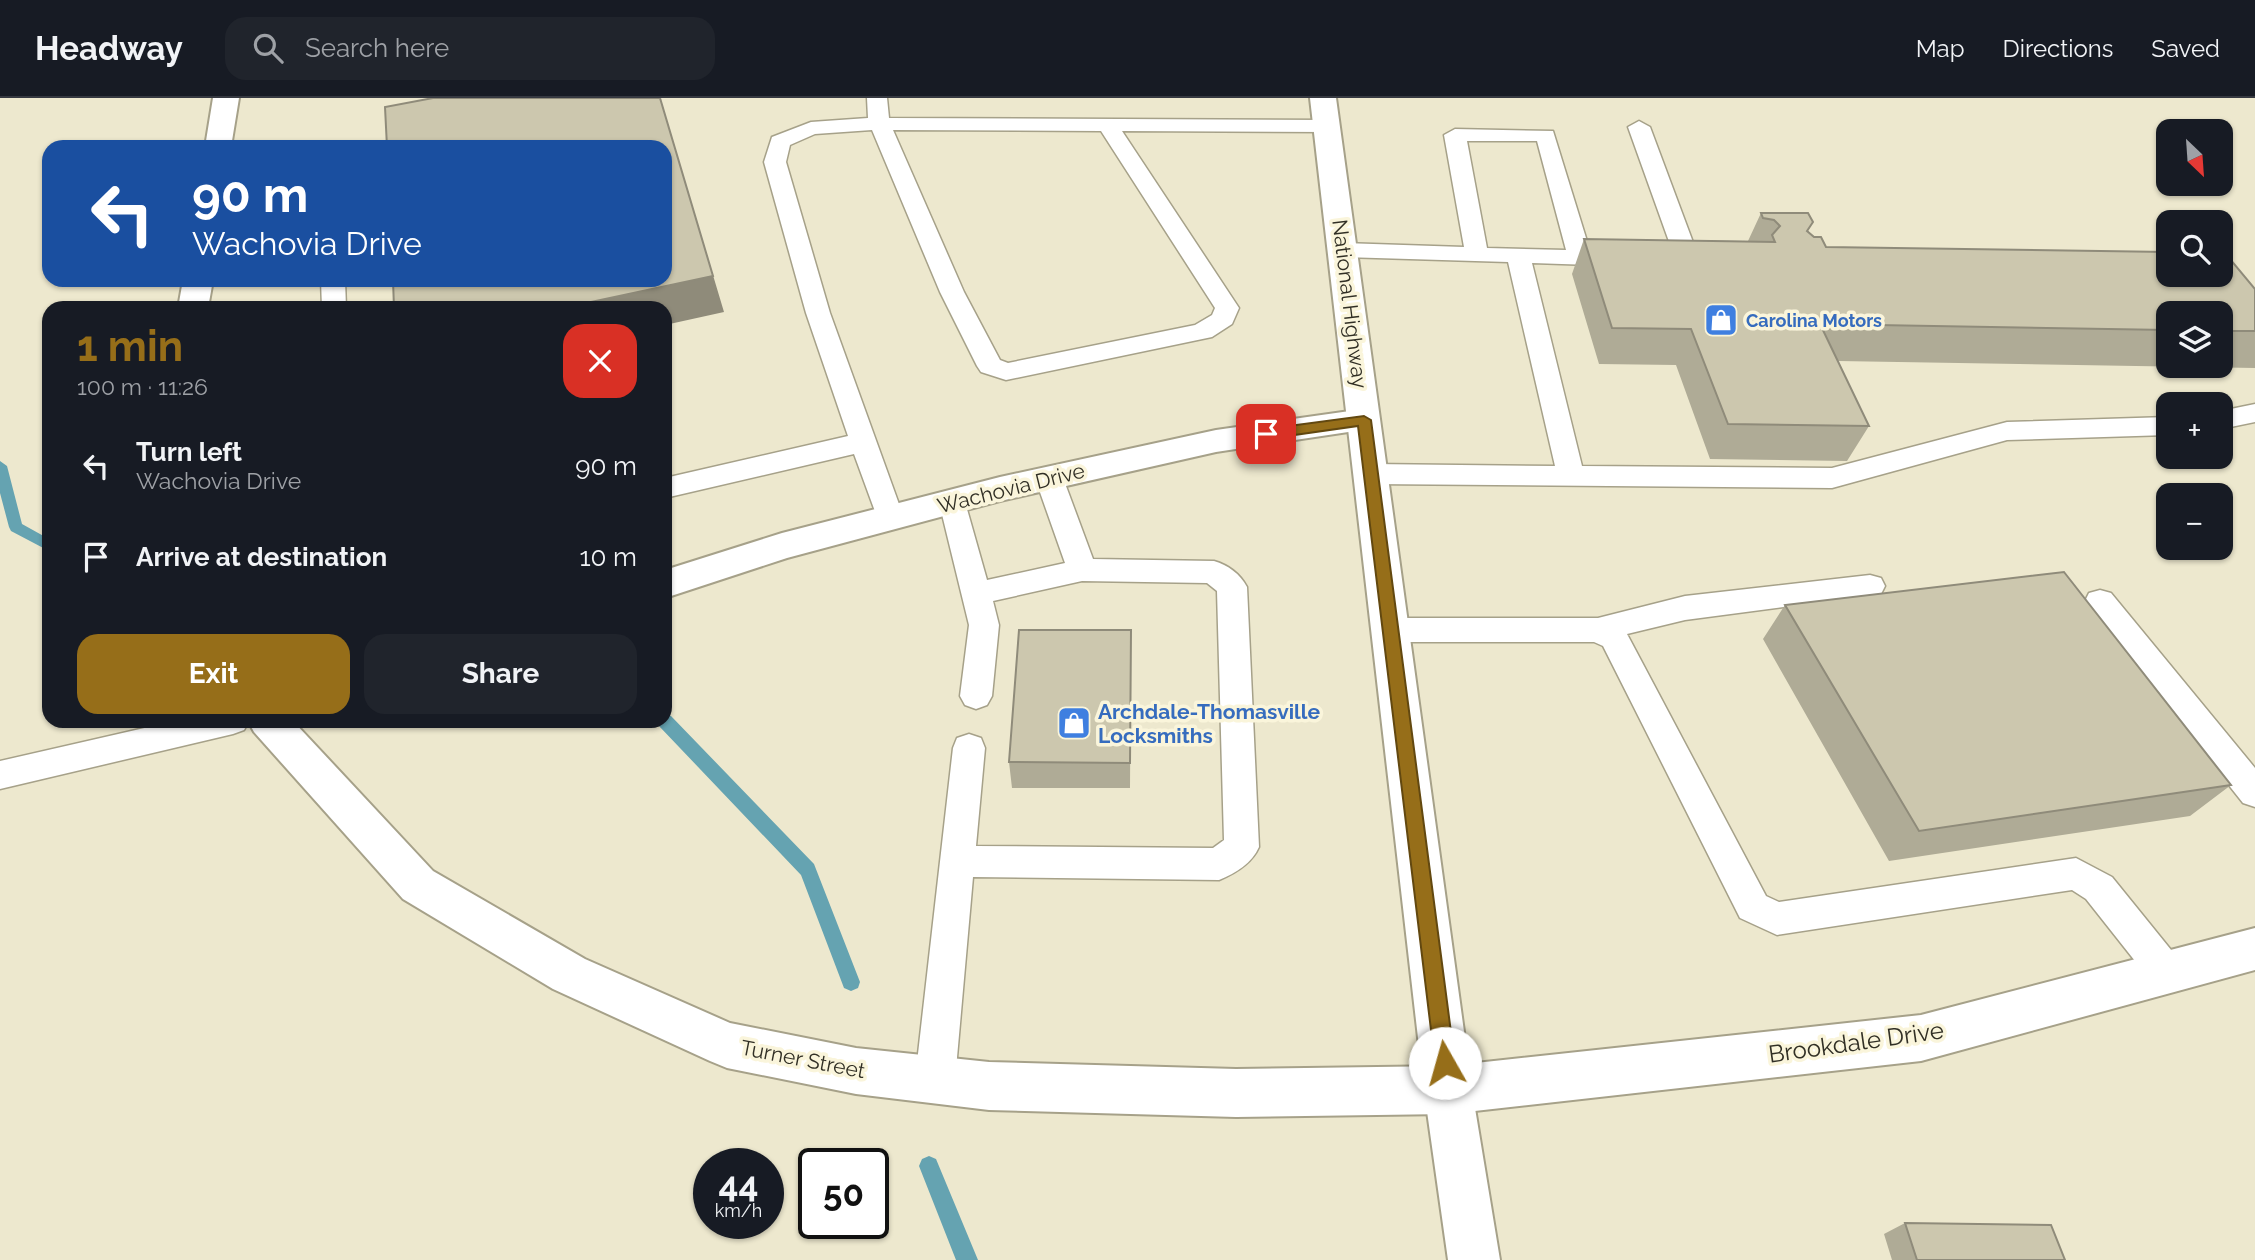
<!DOCTYPE html>
<html lang="en">
<head>
<meta charset="utf-8">
<style>
  :root { --surface:#171b24; --page:#20242c; --text:#f1f3f6; --muted:#9ea1a6; --line:#363941; --accent:#966e19 }
  body { margin:0; font-family:Raleway,sans-serif; background:var(--page); color:var(--text); height:100vh; display:flex; flex-direction:column; font-size:26px; white-space:nowrap }
  * { box-sizing:border-box; margin:0 }
  p { font-size:23px; color:var(--muted) }
  .icon { flex:none; width:38px; height:38px; fill:none; stroke:currentColor; stroke-width:2; stroke-linecap:round; stroke-linejoin:round }
  .map { position:relative; flex:1; overflow:hidden }
  .drawer { position:absolute; left:42px; top:203px; width:630px; height:427px; display:flex; flex-direction:column; background:var(--surface); border-radius:21px; box-shadow:0 2px 5px #0004 }
  .drawer>* { flex:none }
  .guide { position:absolute; left:42px; top:42px; width:630px; height:147px; border-radius:21px; box-shadow:0 2px 5px #0004; background:#1a4fa0; color:#fff; overflow:hidden }
  .needle { width:46px; rotate:155deg }
  .fabs { position:absolute; left:2156px; top:21px; display:grid; gap:14px }
  .fabs a { display:grid; place-items:center; width:77px; height:77px; border-radius:14px; background:var(--surface); box-shadow:0 2px 5px #0004; font-size:35px }
  .speed { position:absolute; left:693px; top:1050px; display:flex; gap:14px; font-size:35px; font-weight:700; text-align:center }
  .speed>* { display:grid; place-content:center; width:91px; height:91px; border-radius:50%; background:var(--surface); box-shadow:0 2px 5px #0004; line-height:1 }
  .speed small { font-size:18px; font-weight:400 }
  .speed .limit { border:4px solid #111; border-radius:10px; background:#fff; color:#111 }
  .pin { position:absolute; display:grid; place-items:center; width:60px; height:60px; color:#fff; margin:-30px; border-radius:14px; box-shadow:0 4px 10px #0006 }
  .me { position:absolute; width:77px; margin:-38px; rotate:353deg; stroke-linejoin:round; filter:drop-shadow(0 0 5px #0008) }
  .turn { display:flex; align-items:center; gap:24px; height:147px; padding:0 35px; font-size:32px }
  .turn .icon { width:91px; height:91px; stroke-width:2.5 }
  .turn b { display:block; font-size:49px; line-height:60px }
  .round { display:grid; place-items:center; flex:none; width:74px; height:74px; border-radius:21px; background:var(--page) }
  .overview { display:flex; align-items:center; justify-content:space-between; height:119px; padding:0 35px }
  h1 { font-size:42px; font-weight:700; line-height:52px; color:var(--accent) }
  .button { display:flex; gap:14px; margin-top:auto; padding:14px 35px }
  .button a { flex:1; height:80px; border-radius:21px; background:var(--accent); color:#fff; font-size:28px; font-weight:700; line-height:80px; text-align:center }
  .button a+a { background:var(--page); color:var(--text) }
  ul { padding:0; list-style:none }
  li { display:flex; align-items:center; gap:21px; height:91px; padding:0 35px }
  li div { flex:1 }
  li b { display:block; font-size:26px }
  li em { font-style:normal }
  header { display:flex; align-items:center; gap:42px; box-sizing:border-box; height:98px; padding:0 35px; background:var(--surface); border-bottom:2px solid var(--line) }
  header strong { font-size:33px }
  nav { display:flex; gap:38px; margin-inline-start:auto; font-size:24px }
  .search { width:490px; height:63px; background:var(--page); display:flex; align-items:center; gap:18px; box-sizing:border-box; padding:0 24px; border-radius:21px; color:var(--muted); font-size:26px }
  .map>svg:first-child { display:block }
  .lines { fill:none; stroke-linecap:round; stroke-linejoin:round }
  .stream { fill:#65a3b1; fill-rule:evenodd }
  .service-casing { stroke:#a6a189; stroke-width:3 }
  .minor-casing { stroke:#a6a189; stroke-width:4 }
  .secondary-casing { stroke:#a6a189; stroke-width:4 }
  .service { fill:#fff; fill-rule:evenodd }
  .minor { fill:#fff; fill-rule:evenodd }
  .secondary { fill:#fff; fill-rule:evenodd }
  .wall { fill:#afab96; fill-rule:evenodd }
  .shaded-wall { fill:#8f8b7a }
  .building { fill:#ccc7ae; stroke:#8f8b7a; stroke-width:2 }
  .route { fill:#966e19; stroke:#624810; stroke-width:2 }
  .labels { text-anchor:middle; dominant-baseline:central; stroke-width:7; stroke-linejoin:round; paint-order:stroke }
  .far-shop-label { font-size:18px; font-weight:bold; fill:#366cbe; stroke:#faf5db; text-anchor:start }
  .street-label { font-size:21px; fill:#312f25; stroke:#faf5db }
  .shop-label { font-size:21px; font-weight:bold; fill:#366cbe; stroke:#faf5db; text-anchor:start }
  .near-street-label { font-size:24px; fill:#312f25; stroke:#faf5db }
</style>
</head>
<body>
<header>
<strong>Headway</strong>
<div class="search"><svg class="icon" aria-label="search" viewBox="0 0 24 24"><circle cx="10" cy="10" r="6"/><path d="M15 15l6 6"/></svg>Search here</div>
<nav><a>Map</a><a>Directions</a><a>Saved</a></nav>
</header>
<div class="map">
<svg width="2255" height="1162" viewBox="0 0 2255 1162">
  <rect width="100%" height="100%" fill="#ede8ce"/>
  <g class="lines">
    <!-- stream -->
    <path class="stream" d="M0,363L7,368L22,426L49,441V453L11,433L9,429L0,395Z
      M665,616L671,618L814,766L860,884L858,890L851,893L844,890L801,777L659,628L657,623H665Z
      M929,1058L936,1061L978,1162H956L919,1068L922,1061Z"/>
    <defs>
      <path id="service" d="M867,0H887L889,20L1327,22L1338,28L1327,34L1122,33L1239,210L1232,226L1212,239L1006,282L981,274L977,268L940,194L872,32L815,36L790,47L786,64L830,215L904,420L900,427L890,430L880,427L854,356L665,400V380L848,338L806,215L764,64L772,39L811,24L868,20ZM893,32L1101,33L1215,210L1212,217L1195,227L1008,265L1000,262L964,194Z
        M1639,23L1650,29L1700,163L1696,168H1680L1676,163L1628,29Z
        M1455,31L1553,33L1590,153L1629,156L1633,161L1629,166L1621,168L1532,165L1582,368L1832,370L2007,324L2168,319V337L2007,342L1832,390L1371,386L1361,383L1357,376L1361,369L1371,366L1555,368L1508,164L1343,159L1335,157L1331,152L1335,147L1343,145L1464,149L1444,37ZM1467,43H1537L1566,152L1487,150Z
        M321,182H345L346,210H322Z
        M2255,306V324L2221,331V313Z
        M1049,370L1059,373L1063,380L1093,461L1214,463C1228,467 1240,476 1247,489L1259,749C1252,765 1236,775 1219,782L973,779L955,982L949,996L935,1001L921,996L915,982L953,650L957,640L969,636L981,640L985,650L976,748L1213,750L1224,742L1217,493L1207,485L1082,483L993,503L999,527L992,598L987,607L976,611L965,607L960,598L969,527L939,404L943,397L953,394L963,397L987,482L1065,465L1035,380L1039,373Z
        M1870,477L1881,480L1885,488L1881,496L1685,522L1627,536L1766,798L1779,804L2076,760L2112,779L2180,863L2186,875L2180,887L2167,892L2154,887L2086,801L2072,792L1777,837L1740,820L1603,548L1594,544H1391L1380,540L1376,532L1380,524L1391,520H1598L1685,498Z
        M2100,492L2111,495L2255,670V709L2243,705L2089,511L2085,503L2089,495Z
        M175,623H249L244,632L233,636L0,691V663Z"/>
      <path id="minor" d="M213,0H239L231,49H205Z
        M183,182H213L208,210H178Z
        M1364,311L1375,314L1380,322L1375,330L1216,354L1000,403L787,460L665,500V472L782,435L1000,379L1216,332Z
        M248,623H293L433,773L585,861L730,925L856,950L989,964L1236,971L1448,968L1921,917L2255,830V872L1921,963L1448,1016L1236,1019L989,1012L856,996L727,970L710,963L553,891L403,801L254,634Z"/>
      <path id="secondary" d="M1310,0H1336L1472,992L1500,1162H1448L1424,992Z"/>
    </defs>
    <!-- service casing -->
    <use href="#service" class="service-casing"/>
    <!-- minor casing -->
    <use href="#minor" class="minor-casing"/>
    <!-- secondary casing -->
    <use href="#secondary" class="secondary-casing"/>
    <!-- service -->
    <use href="#service" class="service"/>
    <!-- minor -->
    <use href="#minor" class="minor"/>
    <!-- secondary -->
    <use href="#secondary" class="secondary"/>
  </g>
  <!-- wall -->
  <path class="wall" d="M1761,115L1813,124L1808,133L1826,149L2255,191V270L1838,263L1869,328L1847,363L1710,361L1676,267L1599,266L1572,176L1584,141L1748,143ZM2168,215H2221V268H2168Z
    M1785,507L2231,687L2190,718L1889,763L1763,541Z
    M1131,532L1130,690H1012L1009,664Z
    M1905,1125L2065,1162H1892L1884,1136Z"/>
  <!-- shaded-wall -->
  <path class="shaded-wall" d="M660,0L724,214L665,227V210H563Z"/>
  <!-- building -->
  <path class="building" d="M433,0H660L713,178L563,210H394L393,182H665V49H387L385,9Z
    M1761,115H1808L1813,124L1807,133L1814,139H1821L1826,149L2168,154V177H2221V155H2225L2255,191V233H2221V215H2168V232L1820,226L1869,328L1728,326L1691,231L1612,230L1584,141L1775,144L1772,137L1780,128L1774,122L1763,120Z
    M2064,474L2231,687L1919,733L1785,507Z
    M1019,532H1131L1130,665L1009,664Z
    M1905,1125L2051,1127L2065,1162H1917Z"/>
  <!-- route -->
  <path class="route" d="M1364,318L1371,322L1455,965L1452,971L1445,974L1438,971L1435,965L1358,328L1266,341L1259,336L1266,331Z"/>
  <!-- icons -->
  <defs>
    <symbol id="shop-square" viewBox="-11 -11 22 22"><rect x="-9" y="-9" width="18" height="18" rx="4" fill="#3f7fe0" stroke="#faf5db"/><path d="M-5-2.5h2.3a2.7 3.5 0 0 1 5.4 0H5L5.5 6h-11ZM-1.5-2.5h3a1.5 2.3 0 0 0-3 0Z" fill="#fff"/></symbol>
  </defs>
  <g fill-rule="evenodd">
    <use href="#shop-square" x="1702" y="203" width="38" height="38"/>
    <use href="#shop-square" x="1055" y="606" width="38" height="38"/>
  </g>
  <g class="labels">
    <!-- far-shop labels -->
    <g class="far-shop-label">
      <text x="1746" y="222">Carolina Motors</text>
    </g>
    <!-- street labels -->
    <g class="street-label">
      <text transform="translate(1350 206) rotate(83)">National Highway</text>
      <text transform="translate(1011 390) rotate(-14)">Wachovia Drive</text>
      <text transform="translate(803 961) rotate(11)">Turner Street</text>
    </g>
    <!-- shop labels -->
    <g class="shop-label">
      <text x="1098" y="613">Archdale-Thomasville<tspan x="1098" dy="24">Locksmiths</tspan></text>
    </g>
    <!-- near-street labels -->
    <g class="near-street-label">
      <text transform="translate(1856 944) rotate(-8)">Brookdale Drive</text>
    </g>
  </g>
</svg>
<div class="fabs">
<a><svg class="needle" viewBox="-14 -14 28 28"><path d="M0-13l5 13h-10z" fill="#e53935"/><path d="M0 13l5-13h-10z" fill="#9ea1a6"/></svg></a>
<a><svg class="icon" aria-label="search" viewBox="0 0 24 24"><circle cx="10" cy="10" r="6"/><path d="M15 15l6 6"/></svg></a>
<a><svg class="icon" aria-label="layers" viewBox="0 0 24 24"><path d="M12 4l9 5-9 5-9-5zM3 14l9 5 9-5"/></svg></a>
<a>+</a>
<a>−</a>
</div>
<div class="speed"><div>44<small>km/h</small></div><div class="limit">50</div></div>
<div class="pin" style="left:1266px;top:336px;background:#d93025"><svg class="icon" aria-label="arrive" viewBox="0 0 24 24"><path d="M6 21V4h12l-3 4 3 4H6"/></svg></div>
<svg class="me" style="left:1445px;top:965px" viewBox="-20 -20 40 40"><circle r="19" fill="#fff"/><path d="M0-13L10 11 0 6-10 11z" fill="#966e19"/></svg>
<div class="guide">
<div class="turn"><svg class="icon" aria-label="left" viewBox="0 0 24 24"><path d="M17 20v-9H6M10 6l-5 5 5 5"/></svg><div><b>90 m</b>Wachovia Drive</div></div>
</div>
<section class="drawer">
<div class="overview"><div><h1>1 min</h1><p>100 m · 11:26</p></div><a class="round" style="background:#d93025;color:#fff"><svg class="icon" aria-label="close" viewBox="0 0 24 24"><path d="M6 6l12 12M18 6L6 18"/></svg></a></div>
<ul>
<li><svg class="icon" aria-label="left" viewBox="0 0 24 24"><path d="M17 20v-9H6M10 6l-5 5 5 5"/></svg><div><b>Turn left</b><p>Wachovia Drive</p></div><em>90 m</em></li>
<li><svg class="icon" aria-label="arrive" viewBox="0 0 24 24"><path d="M6 21V4h12l-3 4 3 4H6"/></svg><div><b>Arrive at destination</b></div><em>10 m</em></li>
</ul>
<div class="button"><a>Exit</a><a>Share</a></div>
</section>
</div>
</body>
</html>
